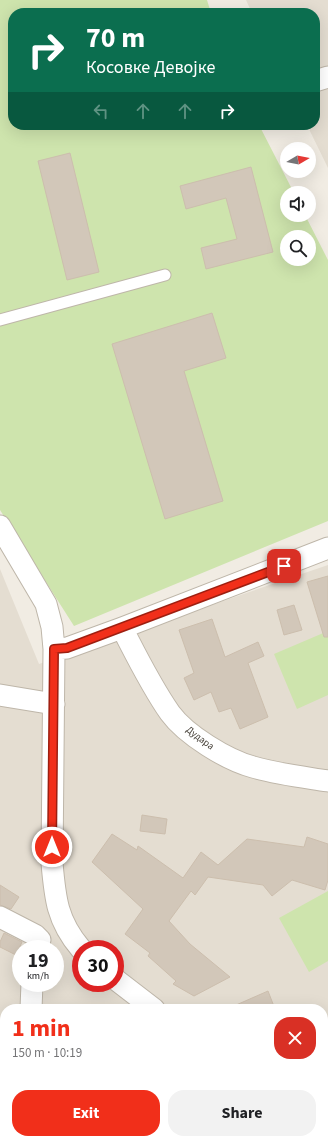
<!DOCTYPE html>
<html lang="en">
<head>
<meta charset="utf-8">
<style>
  :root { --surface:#fff; --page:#f2f2f2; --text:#202124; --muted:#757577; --accent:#f12f1a }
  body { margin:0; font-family:"Source Sans 3",sans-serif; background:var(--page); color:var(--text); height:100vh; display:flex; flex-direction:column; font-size:15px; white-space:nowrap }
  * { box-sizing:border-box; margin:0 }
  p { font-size:13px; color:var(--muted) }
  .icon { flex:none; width:22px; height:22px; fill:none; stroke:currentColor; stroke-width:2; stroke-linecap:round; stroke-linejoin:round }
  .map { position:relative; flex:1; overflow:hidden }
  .panel { position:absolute; left:0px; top:1004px; width:328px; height:140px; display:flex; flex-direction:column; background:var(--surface); border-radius:16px 16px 0 0; box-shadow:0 4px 16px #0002 }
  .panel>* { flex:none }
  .hud { position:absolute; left:8px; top:8px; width:312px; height:122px; border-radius:16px; box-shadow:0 4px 16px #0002; background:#0b6e4f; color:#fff; overflow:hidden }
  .needle { width:26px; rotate:80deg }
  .fabs { position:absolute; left:280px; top:142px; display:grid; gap:8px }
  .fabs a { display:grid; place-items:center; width:36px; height:36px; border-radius:50%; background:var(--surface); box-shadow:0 4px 16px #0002; font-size:20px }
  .speed { position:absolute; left:12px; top:940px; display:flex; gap:8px; font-size:20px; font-weight:700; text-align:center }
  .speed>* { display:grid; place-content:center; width:52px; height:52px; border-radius:50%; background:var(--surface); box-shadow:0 4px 16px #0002; line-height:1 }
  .speed small { font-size:10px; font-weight:400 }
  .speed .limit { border:6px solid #d22; background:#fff; color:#111 }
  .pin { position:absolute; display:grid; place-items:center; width:34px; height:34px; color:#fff; margin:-17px; border-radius:8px; box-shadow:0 2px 6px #0006 }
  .me { position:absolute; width:44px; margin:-22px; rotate:0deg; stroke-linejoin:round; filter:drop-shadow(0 0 3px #0008) }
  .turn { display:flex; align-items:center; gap:14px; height:84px; padding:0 12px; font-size:18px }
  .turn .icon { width:52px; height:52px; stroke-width:2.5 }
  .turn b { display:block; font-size:28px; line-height:34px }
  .lanes { display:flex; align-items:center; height:38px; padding:0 12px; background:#0003; justify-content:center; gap:20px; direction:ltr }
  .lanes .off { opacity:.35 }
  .round { display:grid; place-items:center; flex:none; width:42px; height:42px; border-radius:16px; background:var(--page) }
  .headline { display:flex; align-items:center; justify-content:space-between; height:68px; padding:0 12px }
  h1 { font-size:24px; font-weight:700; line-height:30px; color:var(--accent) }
  .primary-button { display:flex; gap:8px; margin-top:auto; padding:8px 12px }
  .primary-button a { flex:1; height:46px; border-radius:16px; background:var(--accent); color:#fff; font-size:16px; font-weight:700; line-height:46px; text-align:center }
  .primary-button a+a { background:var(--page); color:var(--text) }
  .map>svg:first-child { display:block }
  .residential { fill:#e4ddd1; fill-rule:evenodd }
  .green { fill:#cee4ad; fill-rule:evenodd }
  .building { fill:#d2c7b9; stroke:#ccbead }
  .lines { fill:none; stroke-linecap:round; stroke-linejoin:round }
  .lane-casing { stroke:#beb6a9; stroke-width:13 }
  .street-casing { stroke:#beb6a9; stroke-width:23 }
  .lane { stroke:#fff; stroke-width:11 }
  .street { stroke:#fff; stroke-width:21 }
  .route-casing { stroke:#9d1f11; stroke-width:10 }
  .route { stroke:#f12f1a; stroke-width:7 }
  .labels { text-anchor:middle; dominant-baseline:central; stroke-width:3; stroke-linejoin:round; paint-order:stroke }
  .street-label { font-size:10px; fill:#423c34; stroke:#fff }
</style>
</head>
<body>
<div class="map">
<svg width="328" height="1144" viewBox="0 0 328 1144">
  <rect width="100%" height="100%" fill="#f1ece3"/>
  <!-- residential -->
  <path class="residential" d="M246,0H328V168L307,125H315V13H252Z
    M328,565V1144H0V569L39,664ZM21,949H55V983H21ZM81,949H115V983H81ZM5,1009H323V1139H5Z"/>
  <!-- green -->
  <path class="green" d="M0,0H207L211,13H13V125H259L294,193H287V215H305L328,260V521L74,626L0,510ZM287,237H309V259H287Z
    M328,631V695L297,709L274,654Z
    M328,891V961L309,972L279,918Z"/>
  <!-- building -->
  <path class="building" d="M70,153L99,272L67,280L38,161Z
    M251,167L273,252L206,269L201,248L237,239L226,198L186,209L180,186Z
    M212,313L226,358L184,371L223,501L165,519L112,344Z
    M328,576V637H324L307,582Z
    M294,605L302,630L284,635L277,610Z
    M212,619L225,657L258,642L264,656L248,663L268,717L240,729L231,708L219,712L211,692L194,700L184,678L194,673L179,630Z
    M142,815L167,819L165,834L140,831Z
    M112,834L137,850L138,846L183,878L201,852L218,865L247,839L304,847L307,837L328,844V880L325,890L292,880L272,896L263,885L208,877L195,895L191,891L169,921L190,944L230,977L194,996L173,984L176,981L148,956L150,953L125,934L143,909L92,862Z
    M0,885L19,897L11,909L0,905Z
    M4,933L22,942L16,955L0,947V942Z
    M268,991L275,1009H227Z"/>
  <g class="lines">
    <defs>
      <path id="lane" d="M0,320L165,275"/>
      <path id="street" d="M315,81L328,77
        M0,526L46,604L52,627L54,649L52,863C55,898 57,921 81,949
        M122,628C137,657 151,686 170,713C186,735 227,760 253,767C277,774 303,777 328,781
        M54,649L67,648L122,628L328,548
        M0,695L54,704
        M0,917L35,935L40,940
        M115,979L154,1009
        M31,1009L32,983
        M323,1053L328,1050
        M323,1138L328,1142
        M49,1139L50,1144"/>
    </defs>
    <!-- lane casing -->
    <use href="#lane" class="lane-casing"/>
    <!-- street casing -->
    <use href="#street" class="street-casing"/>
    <!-- lane -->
    <use href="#lane" class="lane"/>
    <!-- street -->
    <use href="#street" class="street"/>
  </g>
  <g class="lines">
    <defs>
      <path id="route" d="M52,847L54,649L67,648L284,566"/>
    </defs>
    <!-- route casing -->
    <use href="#route" class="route-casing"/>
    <!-- route -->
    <use href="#route" class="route"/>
  </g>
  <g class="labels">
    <!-- street labels -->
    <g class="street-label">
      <text transform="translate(200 738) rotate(37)">Дудара</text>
    </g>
  </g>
</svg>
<div class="fabs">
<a><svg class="needle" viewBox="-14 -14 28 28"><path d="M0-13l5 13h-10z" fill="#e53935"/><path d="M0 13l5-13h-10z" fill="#757577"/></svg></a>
<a><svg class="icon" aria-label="sound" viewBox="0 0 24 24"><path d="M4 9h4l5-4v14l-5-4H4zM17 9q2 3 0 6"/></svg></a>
<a><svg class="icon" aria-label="search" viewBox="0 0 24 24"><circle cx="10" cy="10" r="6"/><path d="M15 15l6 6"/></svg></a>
</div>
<div class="speed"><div>19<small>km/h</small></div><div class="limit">30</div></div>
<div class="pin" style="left:284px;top:566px;background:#d93025"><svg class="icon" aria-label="arrive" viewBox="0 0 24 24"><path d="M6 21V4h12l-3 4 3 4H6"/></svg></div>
<svg class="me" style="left:52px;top:847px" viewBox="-20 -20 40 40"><circle r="17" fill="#f12f1a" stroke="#fff" stroke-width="3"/><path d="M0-11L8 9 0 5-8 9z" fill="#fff"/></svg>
<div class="hud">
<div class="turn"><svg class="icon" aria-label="right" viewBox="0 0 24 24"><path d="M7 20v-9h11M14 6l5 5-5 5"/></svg><div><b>70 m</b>Косовке Девојке</div></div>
<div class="lanes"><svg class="icon off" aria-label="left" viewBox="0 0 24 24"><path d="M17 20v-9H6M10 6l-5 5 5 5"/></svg><svg class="icon off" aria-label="ahead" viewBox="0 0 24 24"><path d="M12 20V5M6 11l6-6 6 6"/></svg><svg class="icon off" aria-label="ahead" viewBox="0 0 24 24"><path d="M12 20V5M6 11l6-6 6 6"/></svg><svg class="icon" aria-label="right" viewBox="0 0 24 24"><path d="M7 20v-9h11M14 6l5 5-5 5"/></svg></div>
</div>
<section class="panel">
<div class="headline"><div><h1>1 min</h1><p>150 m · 10:19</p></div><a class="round" style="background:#d93025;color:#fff"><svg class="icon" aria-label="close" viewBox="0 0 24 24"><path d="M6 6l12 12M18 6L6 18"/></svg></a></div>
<div class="primary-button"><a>Exit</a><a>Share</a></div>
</section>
</div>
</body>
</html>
